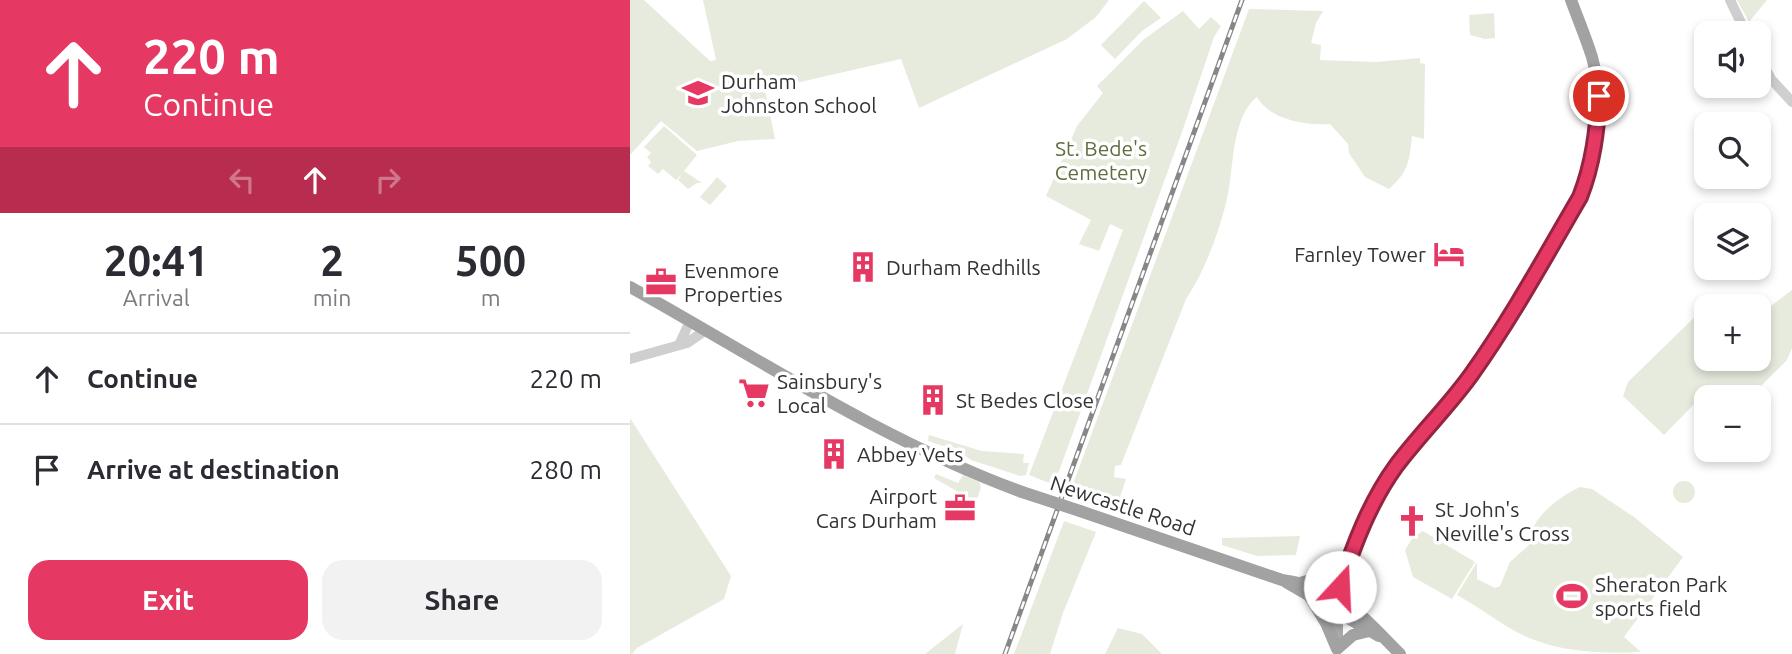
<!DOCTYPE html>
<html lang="en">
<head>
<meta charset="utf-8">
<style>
  :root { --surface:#fff; --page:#f2f2f3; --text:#2b2b33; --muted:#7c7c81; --line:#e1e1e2; --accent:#e53863 }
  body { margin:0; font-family:Ubuntu,sans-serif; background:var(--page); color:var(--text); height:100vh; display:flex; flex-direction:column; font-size:26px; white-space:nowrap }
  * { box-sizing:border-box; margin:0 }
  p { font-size:23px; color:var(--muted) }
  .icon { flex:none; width:38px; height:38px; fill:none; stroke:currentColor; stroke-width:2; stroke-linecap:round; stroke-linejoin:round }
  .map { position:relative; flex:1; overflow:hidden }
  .panel { display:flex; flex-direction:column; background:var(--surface); width:630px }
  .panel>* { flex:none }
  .hud { background:#e53863; color:#fff; overflow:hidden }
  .tools { position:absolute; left:1064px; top:21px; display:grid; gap:14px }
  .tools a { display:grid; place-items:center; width:77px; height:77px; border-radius:14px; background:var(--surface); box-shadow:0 4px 10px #0003; font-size:35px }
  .pin { position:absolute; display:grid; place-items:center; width:60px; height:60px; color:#fff; margin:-30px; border:4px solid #fff; border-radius:50%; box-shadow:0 2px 7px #0007 }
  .me { position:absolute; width:77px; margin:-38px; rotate:20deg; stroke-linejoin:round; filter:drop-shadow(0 0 5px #0008) }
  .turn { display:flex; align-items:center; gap:24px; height:147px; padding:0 28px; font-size:32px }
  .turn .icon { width:91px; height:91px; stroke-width:2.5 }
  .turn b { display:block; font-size:49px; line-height:60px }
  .lanes { display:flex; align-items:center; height:66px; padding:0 28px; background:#0003; justify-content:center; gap:35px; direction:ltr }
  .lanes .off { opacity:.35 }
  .eta { display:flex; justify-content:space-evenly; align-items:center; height:119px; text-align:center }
  .eta b { font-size:42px; font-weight:600; line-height:49px }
  .button { display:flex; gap:14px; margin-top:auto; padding:14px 28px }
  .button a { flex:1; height:80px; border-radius:21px; background:var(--accent); color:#fff; font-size:28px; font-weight:600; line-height:80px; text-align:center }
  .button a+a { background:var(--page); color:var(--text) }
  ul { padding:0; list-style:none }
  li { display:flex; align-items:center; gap:21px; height:91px; padding:0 28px; border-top:2px solid var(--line) }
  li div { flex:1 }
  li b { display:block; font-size:26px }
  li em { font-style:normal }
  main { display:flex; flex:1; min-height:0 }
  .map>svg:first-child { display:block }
  .green { fill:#e7ebde }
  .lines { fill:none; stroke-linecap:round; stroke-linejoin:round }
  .tertiary { stroke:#cfcfcf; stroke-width:10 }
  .primary { stroke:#aaa; stroke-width:12 }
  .trunk { stroke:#a2a2a2; stroke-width:12 }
  .rail-casing { stroke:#878787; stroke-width:5 }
  .rail { stroke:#fff; stroke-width:2.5; stroke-dasharray:8; stroke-linecap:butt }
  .trunk-bridge { stroke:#a2a2a2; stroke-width:12 }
  .route-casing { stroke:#952440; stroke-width:18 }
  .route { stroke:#e53863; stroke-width:12 }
  .labels { text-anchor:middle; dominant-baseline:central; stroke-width:7; stroke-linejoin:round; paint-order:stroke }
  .poi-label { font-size:21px; fill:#323232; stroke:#fff; text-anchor:start }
  .park-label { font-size:21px; fill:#5d6e3f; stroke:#fff }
  .street-label { font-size:21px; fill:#323232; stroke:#fff }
</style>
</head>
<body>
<main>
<section class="panel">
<div class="hud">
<div class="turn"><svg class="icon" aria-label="ahead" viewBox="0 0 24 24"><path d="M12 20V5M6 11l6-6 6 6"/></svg><div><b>220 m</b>Continue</div></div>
<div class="lanes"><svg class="icon off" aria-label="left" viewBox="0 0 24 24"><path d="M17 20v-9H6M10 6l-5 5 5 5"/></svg><svg class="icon" aria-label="ahead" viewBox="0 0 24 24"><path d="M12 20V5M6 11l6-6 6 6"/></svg><svg class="icon off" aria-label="right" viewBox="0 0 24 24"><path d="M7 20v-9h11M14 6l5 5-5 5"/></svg></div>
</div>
<div class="eta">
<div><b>20:41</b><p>Arrival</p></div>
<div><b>2</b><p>min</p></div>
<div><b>500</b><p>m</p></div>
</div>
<ul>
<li><svg class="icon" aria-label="ahead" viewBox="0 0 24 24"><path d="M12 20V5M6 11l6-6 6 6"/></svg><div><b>Continue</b></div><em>220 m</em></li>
<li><svg class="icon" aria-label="arrive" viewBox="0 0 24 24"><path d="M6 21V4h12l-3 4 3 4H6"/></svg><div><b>Arrive at destination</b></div><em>280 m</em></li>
</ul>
<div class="button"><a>Exit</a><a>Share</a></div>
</section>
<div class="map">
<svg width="1162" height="654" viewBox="0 0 1162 654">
  <rect width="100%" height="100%" fill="#fff"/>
  <!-- green -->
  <path class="green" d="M0,0H14L80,61L86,60L73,0H479L466,17L437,39L289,108L271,59L135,90L145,139L108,141L67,151L31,121L0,155Z
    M1107,0H1137L1119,22Z
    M514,1L531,18L512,31L485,59L471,45Z
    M619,9L693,11L686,23L681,43L691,45L690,60L747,62L790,58V63L795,64L794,139L782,136C779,162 779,171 759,189L735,177L719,153L718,144L700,124C676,126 640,120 627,97C601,117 604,169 597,199C589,232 575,271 556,299L491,465L485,466L484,477L496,479L486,509L440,492Z
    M553,11L569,29L581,17L591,26L584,37L552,132L424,485L399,475L493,230L480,224L469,251L449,244L461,220L416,196L447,126L473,93L467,86L513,40Z
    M864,13L865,38L855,39L840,35L839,15Z
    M34,126L67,155L54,171L72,183H67L58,189L48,180L52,174L46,180L33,169L28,174L18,166L21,162L17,157L21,153L14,147Z
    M87,177L97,186L80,205L70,197Z
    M1162,290V348L1157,360L1120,397H1076V404L1070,398L1034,435L993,396L998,382L1080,302L1084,306H1076V359H1129V315Z
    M0,418L101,576L94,599L7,648L2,654H0Z
    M299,435L352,451L394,454L393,463H399L396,475L390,476L341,460L329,451L298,441Z
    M306,474L328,483L333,475L349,482L351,487L346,502L304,478Z
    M1043 492a11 11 0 1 1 22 0a11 11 0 1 1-22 0Z
    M950,487L962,489L1004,517L1053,557L994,637L1011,652C969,654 921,652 883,630C864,619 847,606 827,595L847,562V579L865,588L870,586L880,562L899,545C899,519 928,497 950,487Z
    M434,521L466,532L433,613L420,654H384Z
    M793,531L845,562L822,599L783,577L775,550L783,537Z
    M670,536L666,555L627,556L592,545V538Z
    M333,624L325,654H295Z
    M488,628L512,634L532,654H475Z"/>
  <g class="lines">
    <!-- tertiary -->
    <path class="tertiary" d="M1100,0L1116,33
      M1129,57L1141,79L1162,102
      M49,345L60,321
      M0,359L57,343L76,330"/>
    <!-- primary -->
    <path class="primary" d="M707,611V647"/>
    <!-- trunk -->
    <path class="trunk" d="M0,287C129,359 253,441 392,492
      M450,511L652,580C711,588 731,615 770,654
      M656,582L749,636
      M673,582L700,575L718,565
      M680,597L696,623L707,649L723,635L739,631
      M707,611L714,575L744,501L766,467L817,407L863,342L950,197C968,153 975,104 962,57C956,38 948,19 941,0"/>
    <defs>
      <path id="rail" d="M375,654L612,0"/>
    </defs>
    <!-- rail casing -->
    <use href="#rail" class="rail-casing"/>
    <!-- rail -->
    <use href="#rail" class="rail"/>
    <!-- trunk-bridge -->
    <path class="trunk-bridge" d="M392,492L450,511"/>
  </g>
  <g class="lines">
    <defs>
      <path id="route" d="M710,587C724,544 740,502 766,466C790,434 818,407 841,375C881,319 915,257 950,197C963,164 967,131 969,96"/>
    </defs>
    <!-- route casing -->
    <use href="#route" class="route-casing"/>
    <!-- route -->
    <use href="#route" class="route"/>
  </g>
  <!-- icons -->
  <defs>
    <symbol id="school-bare" viewBox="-9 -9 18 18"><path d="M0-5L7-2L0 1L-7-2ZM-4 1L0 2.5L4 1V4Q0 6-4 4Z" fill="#e53863" stroke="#fff" stroke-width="2.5" paint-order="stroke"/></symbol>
    <symbol id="hotel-bare" viewBox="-9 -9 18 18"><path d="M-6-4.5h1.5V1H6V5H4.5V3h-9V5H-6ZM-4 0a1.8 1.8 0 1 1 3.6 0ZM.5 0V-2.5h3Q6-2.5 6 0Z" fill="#e53863" stroke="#fff" stroke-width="2.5" paint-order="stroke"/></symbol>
    <symbol id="building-bare" viewBox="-9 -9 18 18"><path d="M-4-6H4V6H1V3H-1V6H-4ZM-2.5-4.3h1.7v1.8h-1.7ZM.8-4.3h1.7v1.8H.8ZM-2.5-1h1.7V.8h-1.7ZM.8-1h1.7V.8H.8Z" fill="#e53863" stroke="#fff" stroke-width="2.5" paint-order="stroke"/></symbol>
    <symbol id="office-bare" viewBox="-9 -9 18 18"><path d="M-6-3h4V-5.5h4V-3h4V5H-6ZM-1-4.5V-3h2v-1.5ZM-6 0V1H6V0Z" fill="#e53863" stroke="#fff" stroke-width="2.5" paint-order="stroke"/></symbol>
    <symbol id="supermarket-bare" viewBox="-9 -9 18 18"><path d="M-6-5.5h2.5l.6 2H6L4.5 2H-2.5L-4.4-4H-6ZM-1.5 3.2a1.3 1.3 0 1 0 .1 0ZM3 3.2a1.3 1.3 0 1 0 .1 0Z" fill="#e53863" stroke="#fff" stroke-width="2.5" paint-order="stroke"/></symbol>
    <symbol id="church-bare" viewBox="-9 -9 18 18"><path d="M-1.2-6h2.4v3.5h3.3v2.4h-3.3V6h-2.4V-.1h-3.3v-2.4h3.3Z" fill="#e53863" stroke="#fff" stroke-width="2.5" paint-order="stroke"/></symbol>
    <symbol id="stadium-bare" viewBox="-9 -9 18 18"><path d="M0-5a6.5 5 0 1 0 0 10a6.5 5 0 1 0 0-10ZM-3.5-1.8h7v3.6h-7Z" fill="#e53863" stroke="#fff" stroke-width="2.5" paint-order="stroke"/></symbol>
  </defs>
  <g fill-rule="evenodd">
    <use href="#school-bare" x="46" y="71" width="44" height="44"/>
    <use href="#hotel-bare" x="797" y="232" width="44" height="44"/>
    <use href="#building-bare" x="211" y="245" width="44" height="44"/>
    <use href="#office-bare" x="9" y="260" width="44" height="44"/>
    <use href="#supermarket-bare" x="102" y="371" width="44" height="44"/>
    <use href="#building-bare" x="281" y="378" width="44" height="44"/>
    <use href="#building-bare" x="182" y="432" width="44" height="44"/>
    <use href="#office-bare" x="308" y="486" width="44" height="44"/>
    <use href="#church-bare" x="760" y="499" width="44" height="44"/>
    <use href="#stadium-bare" x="920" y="574" width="44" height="44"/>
  </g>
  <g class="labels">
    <!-- poi labels -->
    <g class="poi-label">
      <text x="91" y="81">Durham<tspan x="91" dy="24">Johnston School</tspan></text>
      <text x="796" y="254" text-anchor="end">Farnley Tower</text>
      <text x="256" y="267">Durham Redhills</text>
      <text x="54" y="270">Evenmore<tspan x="54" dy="24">Properties</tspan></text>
      <text x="147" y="381">Sainsbury's<tspan x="147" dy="24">Local</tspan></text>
      <text x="326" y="400">St Bedes Close</text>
      <text x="227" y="454">Abbey Vets</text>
      <text x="307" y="496" text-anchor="end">Airport<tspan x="307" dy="24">Cars Durham</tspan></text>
      <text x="805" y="509">St John's<tspan x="805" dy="24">Neville's Cross</tspan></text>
      <text x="965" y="584">Sheraton Park<tspan x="965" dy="24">sports field</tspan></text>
    </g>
    <!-- park labels -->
    <g class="park-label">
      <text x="471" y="148">St. Bede's<tspan x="471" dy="24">Cemetery</tspan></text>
    </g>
    <!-- street labels -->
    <g class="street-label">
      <text transform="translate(493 505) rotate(18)">Newcastle Road</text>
    </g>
  </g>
</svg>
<div class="tools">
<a><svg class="icon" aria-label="sound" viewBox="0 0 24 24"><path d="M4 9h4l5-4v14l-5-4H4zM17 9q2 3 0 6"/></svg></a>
<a><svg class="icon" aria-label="search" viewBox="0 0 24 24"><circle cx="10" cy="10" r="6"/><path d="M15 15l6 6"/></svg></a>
<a><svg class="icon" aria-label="layers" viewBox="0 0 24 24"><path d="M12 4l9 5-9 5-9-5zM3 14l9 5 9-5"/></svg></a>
<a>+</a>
<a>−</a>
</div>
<div class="pin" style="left:969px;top:96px;background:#d93025"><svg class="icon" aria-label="arrive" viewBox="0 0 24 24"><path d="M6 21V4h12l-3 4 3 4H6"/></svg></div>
<svg class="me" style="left:710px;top:587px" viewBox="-20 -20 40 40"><circle r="19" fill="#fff"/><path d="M0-13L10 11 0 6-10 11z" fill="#e53863"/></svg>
</div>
</main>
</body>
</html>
